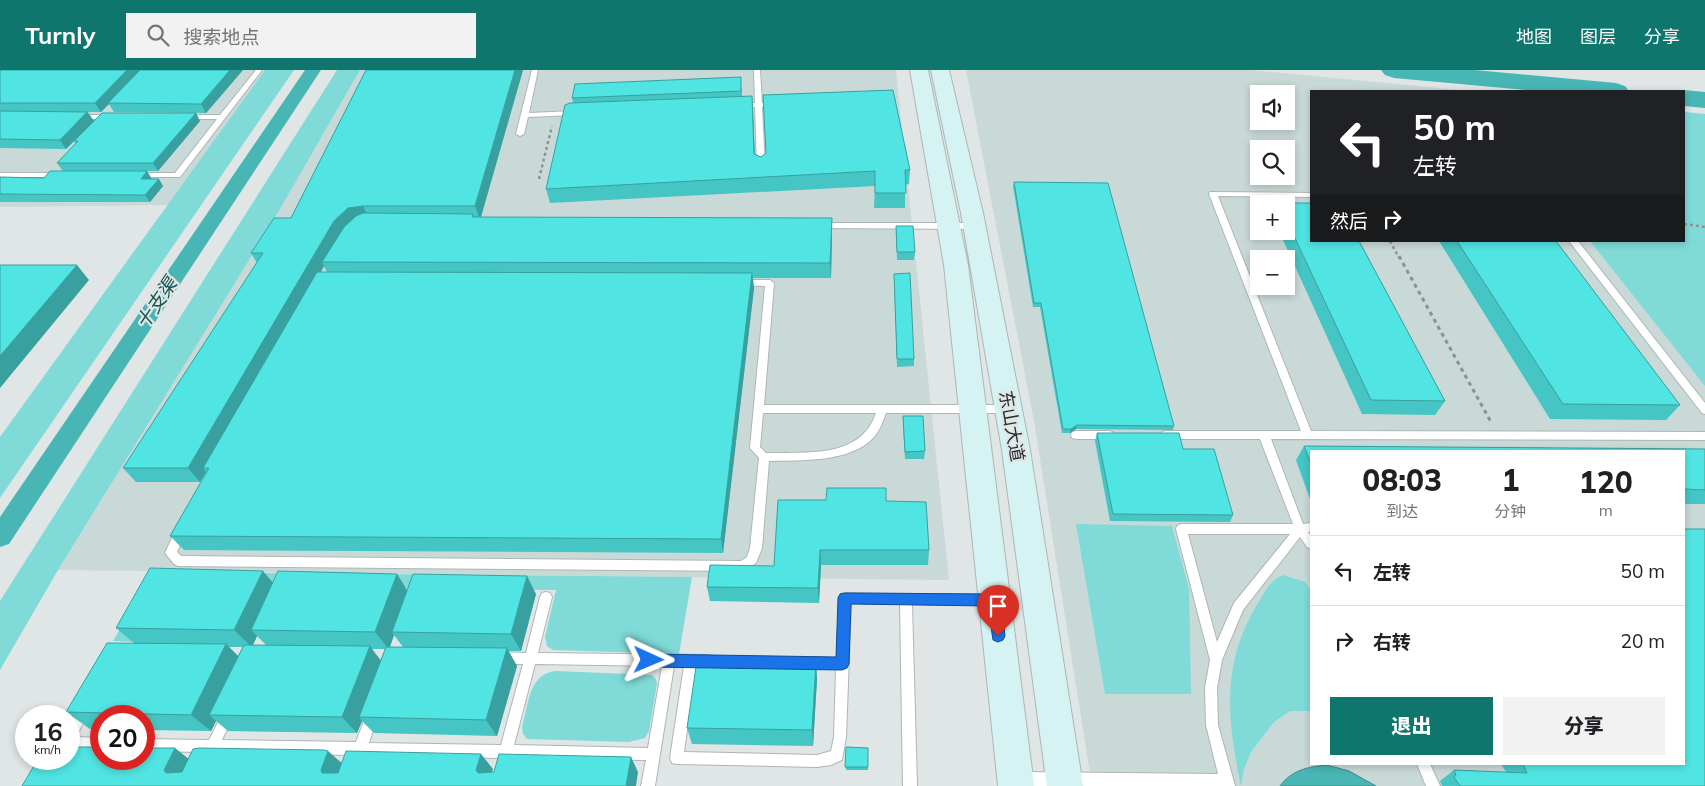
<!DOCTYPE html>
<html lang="zh">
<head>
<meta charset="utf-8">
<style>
  :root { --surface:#fff; --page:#f2f2f2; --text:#202124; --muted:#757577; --line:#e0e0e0; --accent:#0f766e }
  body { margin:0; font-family:Mulish,"Noto Sans SC",sans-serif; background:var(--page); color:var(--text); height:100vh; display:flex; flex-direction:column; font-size:19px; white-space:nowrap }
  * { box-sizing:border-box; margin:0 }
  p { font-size:16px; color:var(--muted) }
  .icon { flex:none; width:28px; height:28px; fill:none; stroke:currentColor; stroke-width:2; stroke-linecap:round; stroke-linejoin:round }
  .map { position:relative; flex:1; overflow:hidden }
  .details { position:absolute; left:1310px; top:380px; width:375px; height:315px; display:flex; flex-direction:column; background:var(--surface); border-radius:0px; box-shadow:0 2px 8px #0003 }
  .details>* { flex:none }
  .guide { position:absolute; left:1310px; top:20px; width:375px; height:152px; border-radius:0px; box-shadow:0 2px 8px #0003; background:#202124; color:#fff; overflow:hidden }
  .fabs { position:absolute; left:1250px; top:15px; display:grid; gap:10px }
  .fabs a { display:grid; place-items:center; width:45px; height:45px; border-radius:0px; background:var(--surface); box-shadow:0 2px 8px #0003; font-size:25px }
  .speed { position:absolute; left:15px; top:635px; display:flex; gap:10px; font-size:25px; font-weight:700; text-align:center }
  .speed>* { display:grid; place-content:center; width:65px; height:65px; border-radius:50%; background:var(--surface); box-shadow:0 2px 8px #0003; line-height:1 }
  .speed small { font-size:12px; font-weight:400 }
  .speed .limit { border:8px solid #d22; background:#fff; color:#111 }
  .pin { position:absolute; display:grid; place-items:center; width:42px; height:42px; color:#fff; margin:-51px -21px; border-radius:50% 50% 50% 0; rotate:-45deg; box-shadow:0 0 5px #0007 }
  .pin .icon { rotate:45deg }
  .me { position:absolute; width:55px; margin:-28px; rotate:91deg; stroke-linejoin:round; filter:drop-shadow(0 0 4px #0008) }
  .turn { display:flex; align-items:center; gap:18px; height:105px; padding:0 20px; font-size:22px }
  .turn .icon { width:65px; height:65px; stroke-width:2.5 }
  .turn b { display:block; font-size:35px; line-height:42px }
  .then { display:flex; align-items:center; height:48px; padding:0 20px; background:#0003; gap:10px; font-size:19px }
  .eta { display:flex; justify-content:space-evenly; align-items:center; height:85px; text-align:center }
  .eta b { font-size:30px; font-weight:800; line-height:35px }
  .cta { display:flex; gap:10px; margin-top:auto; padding:10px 20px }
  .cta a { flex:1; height:58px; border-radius:0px; background:var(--accent); color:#fff; font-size:20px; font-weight:800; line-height:58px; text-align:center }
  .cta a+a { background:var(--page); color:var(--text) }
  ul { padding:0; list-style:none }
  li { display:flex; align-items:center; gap:15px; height:70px; padding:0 20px; border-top:1px solid var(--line) }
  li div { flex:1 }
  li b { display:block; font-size:19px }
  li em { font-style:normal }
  header { display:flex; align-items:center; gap:30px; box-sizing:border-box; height:70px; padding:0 25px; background:var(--accent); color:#fff }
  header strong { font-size:24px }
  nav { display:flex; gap:28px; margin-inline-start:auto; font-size:18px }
  .search { width:350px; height:45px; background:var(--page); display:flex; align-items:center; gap:12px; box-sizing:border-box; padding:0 18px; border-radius:0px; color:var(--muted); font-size:19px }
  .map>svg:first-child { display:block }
  .built { fill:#c9d9d8; fill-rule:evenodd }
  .green { fill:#7fdad8 }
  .water { fill:#48b6b4; stroke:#3e8c8b }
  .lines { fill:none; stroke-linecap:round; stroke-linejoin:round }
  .canal { fill:#48b6b4; fill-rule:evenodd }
  .river { fill:#48b6b4; fill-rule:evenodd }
  .lane-casing { stroke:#afb5b5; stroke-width:2 }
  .secondary-casing { stroke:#afb5b5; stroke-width:2 }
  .path-far1 { stroke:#8d9291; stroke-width:2.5; stroke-dasharray:3 3; stroke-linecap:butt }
  .path { stroke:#8d9291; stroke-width:3; stroke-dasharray:4 4; stroke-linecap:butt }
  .lane { fill:#fff; fill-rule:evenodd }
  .secondary { fill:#d4f3f2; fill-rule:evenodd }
  .wall { fill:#45c5c3; fill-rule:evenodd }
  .shaded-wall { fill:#38a09f }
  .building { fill:#50e5e3; stroke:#38a09f }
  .route { fill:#1a73e8; stroke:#114b97 }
  .labels { text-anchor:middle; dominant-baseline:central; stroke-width:4.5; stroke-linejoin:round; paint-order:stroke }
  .street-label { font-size:18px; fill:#282b2b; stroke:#dfe6e5 }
  .water-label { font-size:19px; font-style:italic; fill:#175655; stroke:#dfe6e5 }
</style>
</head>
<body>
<header>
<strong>Turnly</strong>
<div class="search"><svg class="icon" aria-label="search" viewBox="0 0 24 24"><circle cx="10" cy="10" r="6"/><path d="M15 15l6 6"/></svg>搜索地点</div>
<nav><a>地图</a><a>图层</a><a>分享</a></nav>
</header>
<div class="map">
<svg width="1705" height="716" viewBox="0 0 1705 716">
  <rect width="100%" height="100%" fill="#dfe6e5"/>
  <!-- built -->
  <path class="built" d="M0,0H265L169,135L0,137Z
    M360,0H896L949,510L58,500L272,153Z
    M966,0H1251L1470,21H1311V171H1684V42L1705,44V716H1092L1034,351ZM1259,24H1286V51H1259ZM1259,79H1286V106H1259ZM1259,134H1286V161H1259ZM1259,189H1286V216H1259ZM1311,381H1684V694H1311Z"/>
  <!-- green -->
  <path class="green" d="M265,0H294L0,428V367Z
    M337,0H360L272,153L58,500L0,600V531Z
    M1684,42L1705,44V316L1590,171H1684Z
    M1076,454L1172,456L1189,519L1191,624H1105Z
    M153,502L692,507L679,584L553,580L547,576L545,567L556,520L167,515L134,572L113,571Z
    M1283,505L1305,512L1311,521V641H1290L1274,652L1251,682L1244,699L1241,716C1227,650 1221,593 1258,533C1265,522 1270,510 1283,505Z
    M556,601L652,605L656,609L657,614L649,661L645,668L629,672L527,669L523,664L522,657C529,634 528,604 556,601Z"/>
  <!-- water -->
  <path class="water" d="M1327,695L1349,701L1376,716H1280C1292,700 1307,697 1327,695Z"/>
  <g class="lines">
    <!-- canal -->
    <path class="canal" d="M305,0H321L9,474L0,477V447Z"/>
    <!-- river -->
    <path class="river" d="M1381,0H1475L1616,13L1625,16L1629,21H1537L1394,8L1385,5Z
      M1684,20L1705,22V38L1684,36V21H1680Z"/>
    <defs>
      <path id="lane" d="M256,0H262L180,107H133L132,105L136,103H175L217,49H183V45H220Z
        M532,0H538L529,43L575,41L579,43L575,45L528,47L524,64L520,66L516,64Z
        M754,0H760L762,33L777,32L781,34L777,36L762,37L765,98L761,100L757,98L755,37L739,38L735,36L739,34L755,33Z
        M75,45H111L115,47L111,49H75Z
        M0,103H59L63,105L59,107H0Z
        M1210,122L1311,123V127L1218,126L1311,361L1705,362V370L1271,369L1303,454L1311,453V461L1308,462L1311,466V479L1307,477L1300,467L1243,540L1222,590L1217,618L1218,655L1235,716H1020L1015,714L1013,709L1015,704L1020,702L1218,704L1206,655L1205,618L1210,590L1176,459L1177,456L1181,454H1293L1260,369H1166L1162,368L1161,365L1162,362L1166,361H1301L1209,124ZM1188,464H1290L1234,533L1217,572Z
        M820,153H974L978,156L974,159L817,158L816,156Z
        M1569,171H1578L1705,333V344L1702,343Z
        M741,210H770L774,213L764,335H1008L1013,339L1008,343H886C883,351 880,360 874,367C851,393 800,390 769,391L762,478L756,493L743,501L178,496L174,494L165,483L177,457L181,455L185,457L186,460L177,482L181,486L741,491L747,487L750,478L759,388L750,378L765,216L738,215L737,213L738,211ZM763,343H876C861,389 806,382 766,383L760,377Z
        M1076,361H1109L1113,362L1114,365L1113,368L1109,369H1076L1072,368L1071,365L1072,362Z
        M546,522L550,523L552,527L538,583L709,585L713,587L715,591L713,595L709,597L696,596L684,682L817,685L831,681L834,667L836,599H803L799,597L797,593L799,589L803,587L837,588L839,528L841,524L845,523L991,525L995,526L997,530L995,534L991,535L912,534L917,716H903L900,534L851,533L846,667L842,690L831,695L817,697L677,694L672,693L670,688L684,596H674L655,716H641L646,690L511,688L510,691L505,692L500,691L499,688L364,685L363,690L358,691L353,690L352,685L216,683L215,685L210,687L205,685L204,682L144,681V669L209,670L224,640L228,638L232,640L234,644L222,670L356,672L368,640L372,638L376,640L378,644L369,673L501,675L523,594H501L497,592L495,588L497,584L501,582L526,583L540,527L542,523ZM535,594L662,596L648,678L514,675Z
        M84,633L88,635L90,639L76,667L101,668V680L69,679V655L80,635Z
        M1417,694H1430L1440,716H1426Z"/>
      <path id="secondary" d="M910,0H928L968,195L1034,716H998L944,195Z
        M931,0H949L983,143L1030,380L1083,716H1047L1002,380L961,143Z"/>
    </defs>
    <!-- lane casing -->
    <use href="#lane" class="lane-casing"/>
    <!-- secondary casing -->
    <use href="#secondary" class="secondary-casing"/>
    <!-- path-far1 -->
    <path class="path-far1" d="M539,109L552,56
      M1684,154L1705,157
      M1390,171L1399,188"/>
    <!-- path -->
    <path class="path" d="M1399,186L1491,352"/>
    <!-- lane -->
    <use href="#lane" class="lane"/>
    <!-- secondary -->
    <use href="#secondary" class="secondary"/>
  </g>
  <!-- wall -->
  <path class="wall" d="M0,0H243L206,43L114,42L109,34L101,42H88L94,51L66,79L0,78Z
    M366,0H523L481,147L832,163L831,208H753L754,218L723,483L184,480L170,466L207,402H206L200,412H136L123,398L257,193L251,183L291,148ZM324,196L327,202H321Z
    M742,18V26H752L755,84L761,87L910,100L909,114L905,115V138H874L875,116L550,133L546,119L573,32L572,28Z
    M196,43L200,51L158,101H63L57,93L76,74L74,71Z
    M0,107L152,109L163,116L150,132H0Z
    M1014,112L1174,356L1173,360L1076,359L1070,363H1062L1040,237H1033L1013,116Z
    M1279,133H1311V171H1359L1445,331L1435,345L1362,344L1279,161H1286V134Z
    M896,156L915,182L914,190H897Z
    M1439,171H1556L1680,335L1666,350L1550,349Z
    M894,204L914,289V296L897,297Z
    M903,346L925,381L924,389H905L903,354Z
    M1097,363L1183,379L1233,445L1230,452L1110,451L1095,371Z
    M1304,376L1705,379V434H1684V381H1311V429H1310L1296,390Z
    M886,431L929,480L928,495H821L819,533L710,531L707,517L774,496Z
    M273,513L407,520L536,524L521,581H508L517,596L497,666L374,663L362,651L357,663L228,661L216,651L211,661L144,660V646H101V659H90L66,642L134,573L116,558ZM394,565L403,577H390ZM257,566L266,575H253ZM229,577H243L238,586ZM371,579H385L381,590Z
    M816,592L817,609L813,676L692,674L687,658Z
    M846,677L868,678V700H846Z
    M1501,694H1684L1705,716H1442L1440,711L1454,700L1506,702Z"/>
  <!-- shaded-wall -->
  <path class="shaded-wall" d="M127,0H141L108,33L109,34L101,42L95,33Z
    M230,0H243L206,43L201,34Z
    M515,0H523L480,150L475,136Z
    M752,26L753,40L755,98L754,84Z
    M87,42L94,51L66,79L60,70Z
    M196,43L200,51L158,101L153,93Z
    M147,101L152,109H141Z
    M159,109L163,116L150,132L145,125Z
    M363,136L370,150L322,192L324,196L208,398H203L206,402L200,412L188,398L334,151L348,138Z
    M832,148V163L831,208L830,193Z
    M77,195L89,210L0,318V286Z
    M752,203L754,218L723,483L721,469Z
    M1077,355L1076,359L1070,363L1071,359Z
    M820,480L821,495L819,533L818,518Z
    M263,501L279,520L251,560L257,566L252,577L234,560Z
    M397,504L409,523L392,562L394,565L389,579L375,562Z
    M527,506L536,524L521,581L511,564Z
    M226,574L244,592L209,645L216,651L211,661L191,645Z
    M370,576L383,594L359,647L362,651L357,663L342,647Z
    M507,578L517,596L497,666L486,650Z
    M816,592L817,609L813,676L812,660Z
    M175,678L195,694L185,715L166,703L164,700Z
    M328,681L345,696L337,715L322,703L321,700Z
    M481,684L493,699L488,715L476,700Z
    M631,687L638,702L636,716H626Z"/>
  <!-- building -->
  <path class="building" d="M0,0H127L95,33H0Z
    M140,0H230L201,34L108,33Z
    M366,0H515L475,136H363L348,138L334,151L188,398H123L263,183H251L274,148H291Z
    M741,7V21L572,28L575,14Z
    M893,20L910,100H905L906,123H875V101L546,119L565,35L570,33L752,26L754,84L761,87L766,83L763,25Z
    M0,41L87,42L60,70L0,69Z
    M102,43H196L153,93H57L78,71H74Z
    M50,101H147L141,109H159L145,125L0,124V107L44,108Z
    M1014,112L1108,113L1174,356L1077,355L1071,359H1063L1041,233H1034Z
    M1279,133H1311V171H1359L1445,331L1371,330L1286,149V134Z
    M363,143L473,144L472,147L832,148L830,193L322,192L344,157L356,146Z
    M896,156H913L915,182H897Z
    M1457,171H1556L1680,335L1563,334Z
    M0,195H77L0,286Z
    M317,202L752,203L721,469L170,466L209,398H203Z
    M910,203L914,289H897L894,204Z
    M903,346H923L925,381L905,382Z
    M1097,363H1179L1183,379H1214L1233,445L1113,444Z
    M1304,376L1705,379V420L1684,419V381H1311V394Z
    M827,418H886V431L926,432L929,480H820L818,518L707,517L710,495L774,496L778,430H826Z
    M1684,459H1705V716H1460L1454,707L1456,705L1454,700L1527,703L1523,694H1684Z
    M150,498L263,501L234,560L116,558Z
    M278,501L397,504L375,562L251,560Z
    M413,504L527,506L511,564L392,562Z
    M107,573L226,574L191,645L66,642Z
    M244,575L370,576L342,647L209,645Z
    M386,577L507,578L486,650L359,647Z
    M697,590L816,592L812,660L687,658Z
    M69,677H101V689H144V678H175L164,700L166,703L182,702L193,679L199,678L324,680L328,681L321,700L322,703H338L346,681L481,684L476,700L478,703L494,702L499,684L631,687L626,716H22L38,689H69Z
    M846,677L868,678V697H845Z"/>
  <!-- route -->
  <path class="route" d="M845,523L994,524L999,526L1001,530L1005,566L1003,570L998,572L993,570L988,536L851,534L849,594L847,598L842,600L649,597L644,595L642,590L644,586L649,584L836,587L838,528L840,524Z"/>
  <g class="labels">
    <!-- street labels -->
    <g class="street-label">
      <text transform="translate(1012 356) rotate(80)">东山大道</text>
    </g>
    <!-- water labels -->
    <g class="water-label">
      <text transform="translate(156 233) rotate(-56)">十支渠</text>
    </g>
  </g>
</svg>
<div class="fabs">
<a><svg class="icon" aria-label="sound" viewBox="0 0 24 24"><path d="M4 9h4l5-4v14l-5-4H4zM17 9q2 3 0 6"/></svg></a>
<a><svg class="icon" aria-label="search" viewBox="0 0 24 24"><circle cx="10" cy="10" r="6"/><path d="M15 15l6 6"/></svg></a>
<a>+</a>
<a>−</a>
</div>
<div class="speed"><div>16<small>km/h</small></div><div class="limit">20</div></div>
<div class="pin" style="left:998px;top:566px;background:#d93025"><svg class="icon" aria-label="arrive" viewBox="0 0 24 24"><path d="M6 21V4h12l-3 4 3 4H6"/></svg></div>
<svg class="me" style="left:649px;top:590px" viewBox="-20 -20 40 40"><path d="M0-17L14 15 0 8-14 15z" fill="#1a73e8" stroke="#fff" stroke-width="4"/></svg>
<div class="guide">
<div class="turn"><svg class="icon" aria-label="left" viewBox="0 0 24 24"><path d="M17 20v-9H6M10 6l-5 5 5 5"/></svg><div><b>50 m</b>左转</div></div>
<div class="then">然后<svg class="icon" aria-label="right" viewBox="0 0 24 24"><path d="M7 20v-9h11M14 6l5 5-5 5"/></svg></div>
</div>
<section class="details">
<div class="eta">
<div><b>08:03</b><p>到达</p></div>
<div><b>1</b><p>分钟</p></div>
<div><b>120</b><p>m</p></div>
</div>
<ul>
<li><svg class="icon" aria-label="left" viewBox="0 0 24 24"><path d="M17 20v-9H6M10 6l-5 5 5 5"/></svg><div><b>左转</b></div><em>50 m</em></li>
<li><svg class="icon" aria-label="right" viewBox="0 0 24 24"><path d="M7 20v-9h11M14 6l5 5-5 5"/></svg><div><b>右转</b></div><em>20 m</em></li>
</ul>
<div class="cta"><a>退出</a><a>分享</a></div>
</section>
</div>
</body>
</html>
